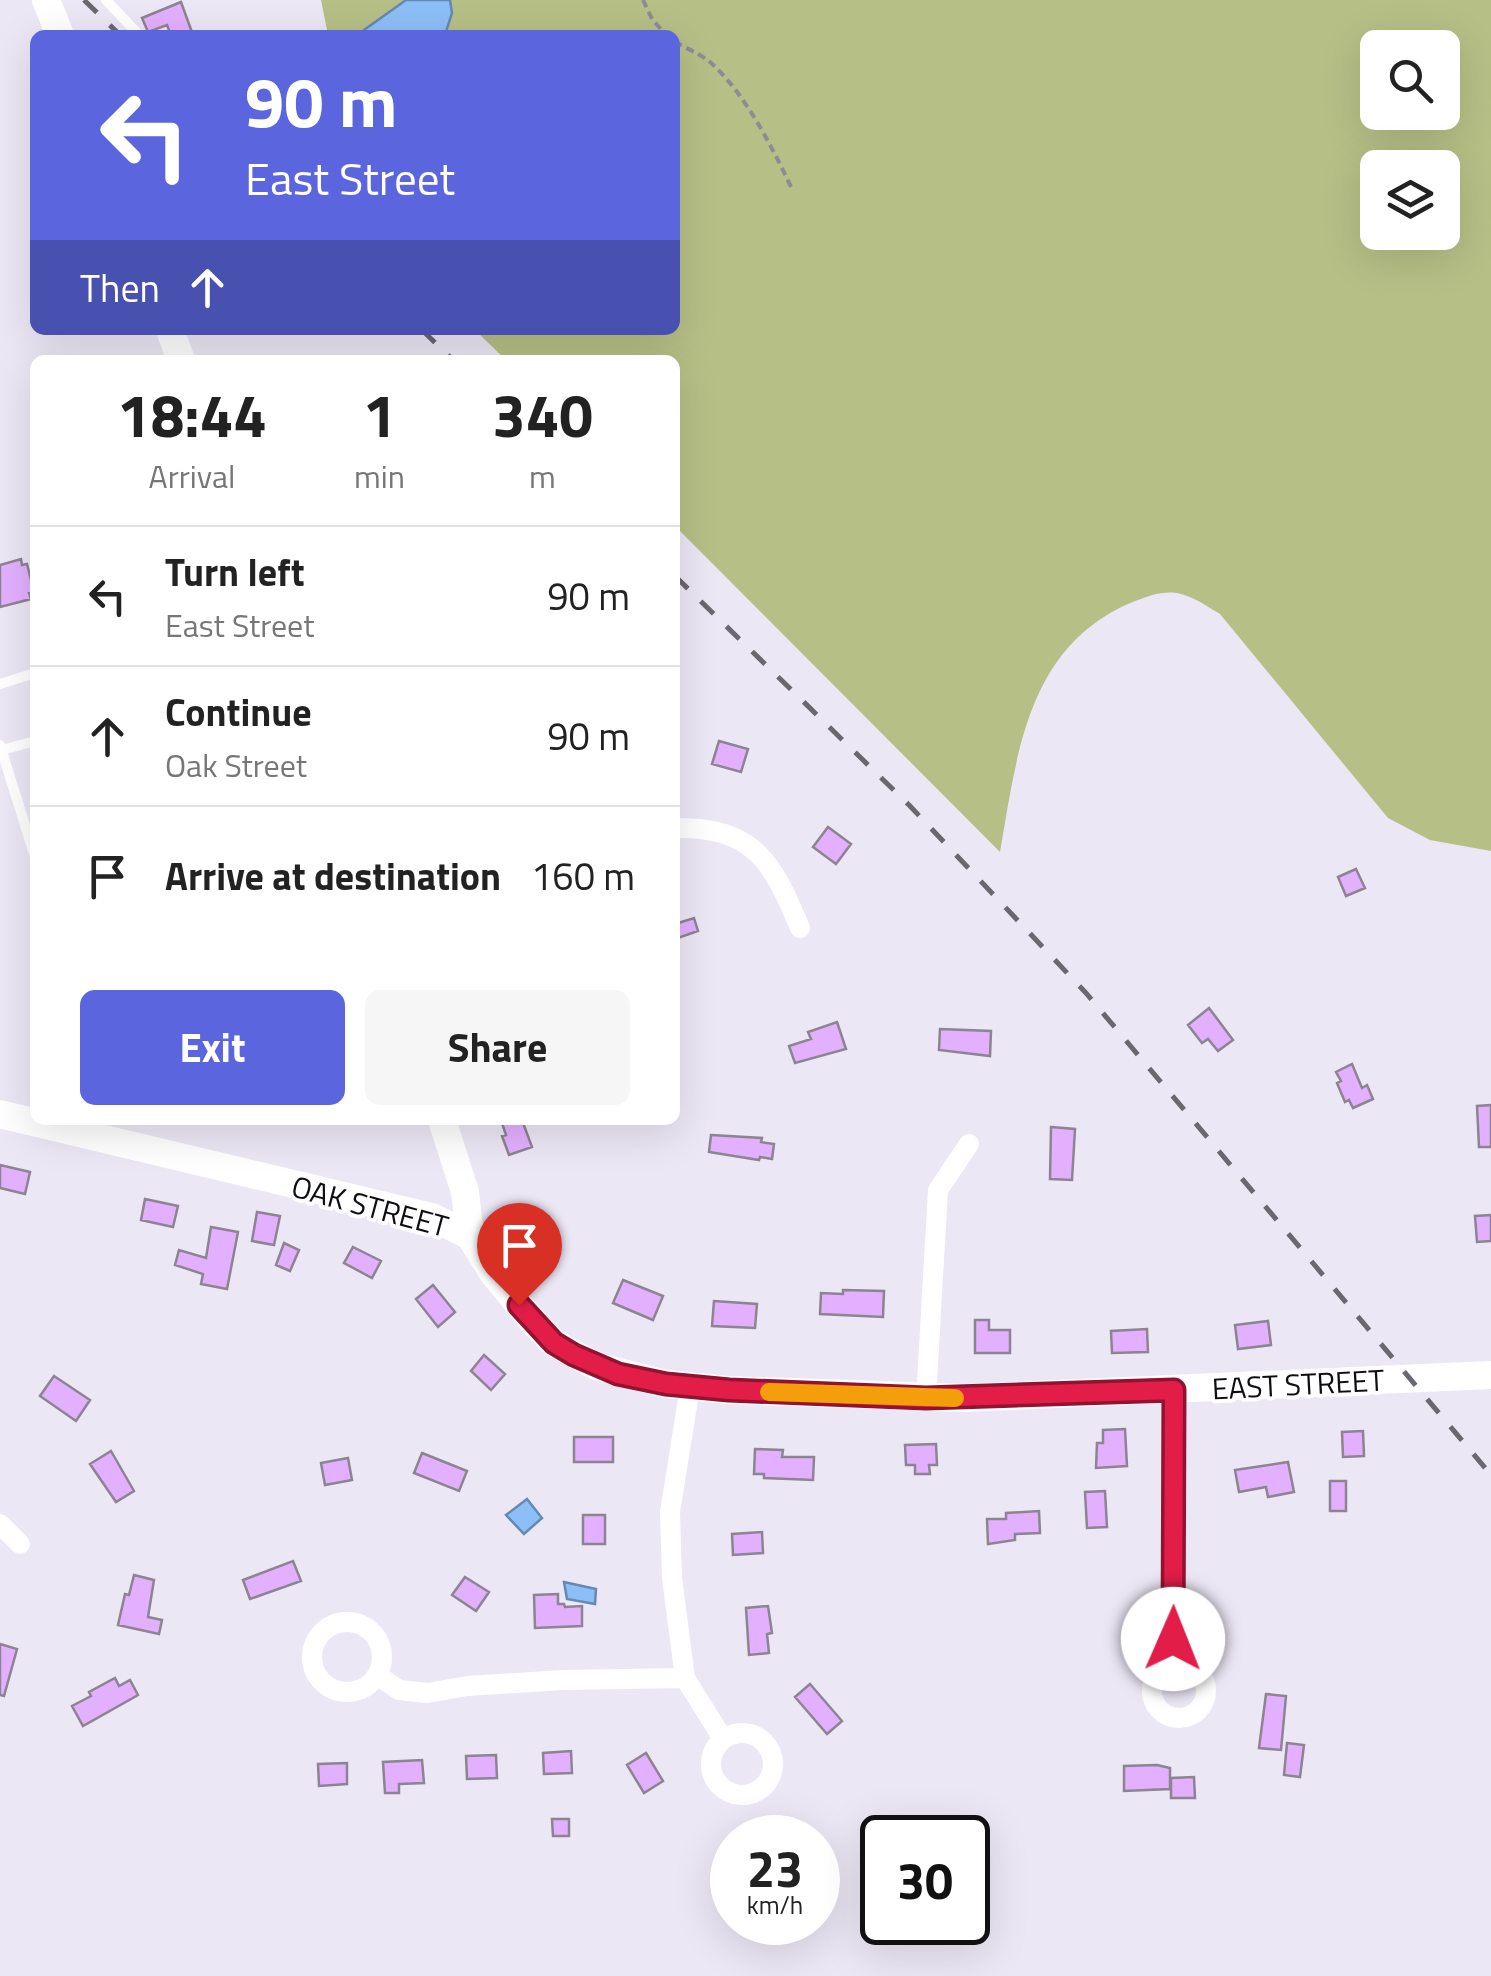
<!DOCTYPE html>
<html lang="en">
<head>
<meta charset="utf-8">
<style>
  :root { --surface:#fff; --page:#f6f6f6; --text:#222; --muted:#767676; --line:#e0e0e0; --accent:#5b65dd }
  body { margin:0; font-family:"Titillium Web",sans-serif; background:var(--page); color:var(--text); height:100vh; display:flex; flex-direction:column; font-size:38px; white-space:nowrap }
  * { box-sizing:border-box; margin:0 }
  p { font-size:32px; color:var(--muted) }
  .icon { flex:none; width:55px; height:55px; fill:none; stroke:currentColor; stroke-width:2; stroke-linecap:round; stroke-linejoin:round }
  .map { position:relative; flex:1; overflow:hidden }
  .panel { position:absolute; left:30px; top:355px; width:650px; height:770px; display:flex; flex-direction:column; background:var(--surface); border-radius:15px; box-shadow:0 10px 40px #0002 }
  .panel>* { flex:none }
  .banner { position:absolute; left:30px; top:30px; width:650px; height:305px; border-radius:15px; box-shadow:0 10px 40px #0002; background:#5b65dd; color:#fff; overflow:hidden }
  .fabs { position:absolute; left:1360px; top:30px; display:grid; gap:20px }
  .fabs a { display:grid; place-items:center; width:100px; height:100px; border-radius:15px; background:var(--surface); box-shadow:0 10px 40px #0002; font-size:50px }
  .speed { position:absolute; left:710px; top:1815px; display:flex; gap:20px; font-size:50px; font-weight:700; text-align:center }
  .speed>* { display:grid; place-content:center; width:130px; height:130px; border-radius:50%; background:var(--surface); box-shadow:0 10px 40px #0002; line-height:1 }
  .speed small { font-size:25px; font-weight:400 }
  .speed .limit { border:5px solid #111; border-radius:15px; background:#fff; color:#111 }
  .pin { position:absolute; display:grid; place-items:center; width:85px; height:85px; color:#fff; margin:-102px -42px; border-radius:50% 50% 50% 0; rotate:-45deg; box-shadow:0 0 10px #0007 }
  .pin .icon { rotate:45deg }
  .me { position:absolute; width:110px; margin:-55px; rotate:1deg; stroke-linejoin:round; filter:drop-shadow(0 0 8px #0008) }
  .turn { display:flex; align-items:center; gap:35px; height:210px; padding:0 50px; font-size:45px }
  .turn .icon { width:130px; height:130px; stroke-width:2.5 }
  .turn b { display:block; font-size:70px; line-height:85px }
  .then { display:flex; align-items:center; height:95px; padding:0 50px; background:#0003; gap:20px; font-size:38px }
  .eta { display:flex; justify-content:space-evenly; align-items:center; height:170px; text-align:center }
  .eta b { font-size:60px; font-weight:700; line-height:70px }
  .cta { display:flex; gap:20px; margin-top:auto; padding:20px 50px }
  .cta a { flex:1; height:115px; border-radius:15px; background:var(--accent); color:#fff; font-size:40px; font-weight:700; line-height:115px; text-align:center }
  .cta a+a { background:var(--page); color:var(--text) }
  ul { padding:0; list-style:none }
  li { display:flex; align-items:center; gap:30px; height:140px; padding:0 50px; border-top:2px solid var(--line) }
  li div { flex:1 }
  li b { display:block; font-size:38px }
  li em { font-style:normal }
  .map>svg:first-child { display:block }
  .green { fill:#b6bf86; fill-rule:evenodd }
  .water { fill:#8cbef7; stroke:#6689b2; stroke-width:2.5 }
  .building { fill:#e3b0ff; stroke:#8c8490; stroke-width:2.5 }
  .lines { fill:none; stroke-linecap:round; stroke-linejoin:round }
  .path { stroke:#8f8b95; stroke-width:4; stroke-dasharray:8 5; stroke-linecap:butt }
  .lane { stroke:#fff; stroke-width:10 }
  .street { stroke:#fff; stroke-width:20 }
  .secondary { stroke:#fff; stroke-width:28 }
  .rail { stroke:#6a676f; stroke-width:5; stroke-dasharray:18 18; stroke-linecap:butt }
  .route-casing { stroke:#92132f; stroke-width:25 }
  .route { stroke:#e11d48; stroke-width:18 }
  .slow { stroke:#f59e0b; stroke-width:18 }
  .labels { text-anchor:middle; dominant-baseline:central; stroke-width:8; stroke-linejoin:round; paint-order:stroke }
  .street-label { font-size:30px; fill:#0f0d12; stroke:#fff }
</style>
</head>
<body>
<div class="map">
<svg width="1491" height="1976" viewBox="0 0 1491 1976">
  <rect width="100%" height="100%" fill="#ece7f5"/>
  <!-- green -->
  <path class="green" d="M321,0H406L357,35H328Z
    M450,0H1491V851L1430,840L1388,818L1220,614C1182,590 1172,585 1128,604C1027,649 1017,755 1000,852L675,526V360H506L475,330H675V35H445L452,13ZM1378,48H1442V112H1378ZM1378,168H1442V232H1378Z"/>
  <!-- water -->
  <path class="water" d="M406,0H450L452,13L445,35H357Z
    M527,1499L542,1518L524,1534L506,1515Z
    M564,1582L596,1589L595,1604L567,1599Z"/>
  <!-- building -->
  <path class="building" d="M181,2L193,35H171L167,25L148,32L142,18Z
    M21,559L22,565L27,564L34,592L29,593L31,599L0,607V565Z
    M719,741L748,749L741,772L712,764Z
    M828,827L851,844L836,864L813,847Z
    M1356,869L1365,888L1346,896L1338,877Z
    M694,918L698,931L675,939V924Z
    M1209,1008L1233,1040L1218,1051L1208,1039L1202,1043L1188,1025Z
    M837,1022L846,1049L795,1063L789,1046L811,1039L808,1032Z
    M940,1029L991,1031L990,1056L939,1050Z
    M1352,1064L1362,1088L1367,1085L1373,1099L1353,1108L1349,1100L1345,1102L1337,1083L1341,1081L1336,1072Z
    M1491,1105V1147H1479L1477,1106Z
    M501,1120H522L532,1147L509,1155L502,1136L506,1135Z
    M1051,1127L1075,1129L1072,1180L1050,1179Z
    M711,1135L762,1138L761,1142L774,1144L772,1159L760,1157L759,1160L709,1152Z
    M0,1165L30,1172L25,1194L0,1188Z
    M145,1199L178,1206L173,1227L141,1220Z
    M257,1212L280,1216L274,1245L252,1241Z
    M1491,1215V1241L1477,1242L1475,1216Z
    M543,1217L550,1236L522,1245L515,1226Z
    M211,1227L238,1232L227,1289L201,1284L203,1274L175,1265L179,1250L206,1258Z
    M284,1243L299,1250L290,1271L276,1265Z
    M353,1247L381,1261L372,1278L344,1263Z
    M623,1280L663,1296L653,1320L613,1303Z
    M433,1285L455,1312L438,1327L416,1299Z
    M843,1290L884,1291L883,1317L820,1314L821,1293L843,1294Z
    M714,1301L757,1304L755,1328L712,1326Z
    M975,1320H989V1330H1010V1353H975Z
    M1268,1321L1271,1345L1238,1349L1235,1325Z
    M1147,1329L1148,1352L1112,1353L1111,1331Z
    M484,1355L505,1374L491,1390L471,1371Z
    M54,1376L90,1400L76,1421L40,1396Z
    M1125,1429L1127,1466L1096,1468L1097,1443H1103V1430Z
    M1363,1431L1364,1456L1343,1457L1342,1432Z
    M574,1437H613V1462H574Z
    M936,1444L937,1465H929L930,1474H915V1465H906L905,1445Z
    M755,1449L783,1450L782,1457H814L813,1480L764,1478V1474H754Z
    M111,1451L134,1491L116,1502L90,1464Z
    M422,1453L467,1471L459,1491L414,1473Z
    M348,1458L352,1480L325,1485L321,1463Z
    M1288,1462L1294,1492L1268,1497L1266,1487L1239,1492L1235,1470Z
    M1330,1481H1346V1511H1330Z
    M1105,1491L1107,1527L1087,1528L1085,1492Z
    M1039,1511L1040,1533L1015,1534V1540L988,1544L987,1519H1006V1513Z
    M583,1515H605V1544H583Z
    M762,1532L763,1553L733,1555L732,1534Z
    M293,1561L301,1581L250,1599L243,1580Z
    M134,1575L154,1580L148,1617L162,1620L159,1634L118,1625L125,1594L129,1595Z
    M465,1577L489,1592L476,1611L452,1595Z
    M558,1594V1604H564L565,1607L582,1606V1626L535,1628L534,1595Z
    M768,1606L772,1633L767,1634L769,1653L749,1655L746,1608Z
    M0,1644L17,1649L4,1696L0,1695Z
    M115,1678L119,1686L130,1680L138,1695L83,1726L72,1706L91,1696L89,1692Z
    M810,1684L842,1721L827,1734L795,1697Z
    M1266,1694L1286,1696L1281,1750L1259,1748Z
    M1287,1743L1304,1745L1300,1777L1284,1775Z
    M571,1751L572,1773L544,1774L543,1753Z
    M646,1753L663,1781L644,1793L627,1765Z
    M496,1755L497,1778L467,1779L466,1756Z
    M422,1760L424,1783L399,1784V1793H385L383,1762Z
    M347,1763V1784L319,1786L318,1764Z
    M1157,1765L1170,1768V1789L1124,1791V1766Z
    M1194,1777L1195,1798H1171V1778Z
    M552,1819H569V1836H553Z"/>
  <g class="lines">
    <!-- path -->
    <path class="path" d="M643,0L652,19L666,35
      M675,42C686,48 700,54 710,62C746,94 773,149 793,191"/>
    <!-- lane -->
    <path class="lane" d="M106,0L139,35
      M0,684L35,673
      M0,745L35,857
      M2,750L35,741"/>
    <!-- street -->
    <path class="street" d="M675,828C754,827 772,861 800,928
      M690,1387L670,1512L672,1578L685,1678L723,1739
      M926,1399L938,1190L969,1144
      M0,1524L20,1544
      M312 1657a35 35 0 1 1 70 0a35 35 0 1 1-70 0Z
      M1172,1663L1175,1390
      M1152 1691a27 27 0 1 1 54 0a27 27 0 1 1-54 0Z
      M377,1675L399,1690L428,1693L467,1686L563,1680L685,1678
      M711 1764a31 31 0 1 1 62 0a31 31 0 1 1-62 0Z"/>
    <!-- secondary -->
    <path class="secondary" d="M46,0L60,35
      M170,330L181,360
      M0,1114L432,1217L470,1236L493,1273L536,1325L554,1343L596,1366L666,1384L729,1390L965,1398L1491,1375
      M442,1120L465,1192L470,1236"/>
    <!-- rail -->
    <path class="rail" d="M84,0L120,35
      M422,330L453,360
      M675,576L910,806L1086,993L1491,1475"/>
  </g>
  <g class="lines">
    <defs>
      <path id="route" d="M519,1305L554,1343L574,1355L618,1374L666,1384L729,1390L926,1398L1174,1390L1173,1639"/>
    </defs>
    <!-- route casing -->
    <use href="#route" class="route-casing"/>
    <!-- route -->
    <use href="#route" class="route"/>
    <!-- slow -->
    <path class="slow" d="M769,1392L955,1398"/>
  </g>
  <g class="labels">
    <!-- street labels -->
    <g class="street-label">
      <text transform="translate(370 1206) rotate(15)">OAK STREET</text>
      <text transform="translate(1298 1384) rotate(-3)">EAST STREET</text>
    </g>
  </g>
</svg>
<div class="fabs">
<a><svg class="icon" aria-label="search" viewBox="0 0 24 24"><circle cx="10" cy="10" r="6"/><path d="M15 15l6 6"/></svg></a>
<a><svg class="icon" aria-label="layers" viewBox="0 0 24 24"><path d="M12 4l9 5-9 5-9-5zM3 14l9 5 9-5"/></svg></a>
</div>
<div class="speed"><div>23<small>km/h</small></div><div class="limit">30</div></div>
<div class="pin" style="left:519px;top:1305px;background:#d93025"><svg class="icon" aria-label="arrive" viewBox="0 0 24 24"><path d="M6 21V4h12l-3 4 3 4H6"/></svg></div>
<svg class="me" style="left:1173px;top:1639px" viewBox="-20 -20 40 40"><circle r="19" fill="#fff"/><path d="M0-13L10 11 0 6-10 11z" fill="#e11d48"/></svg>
<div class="banner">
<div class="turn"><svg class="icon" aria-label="left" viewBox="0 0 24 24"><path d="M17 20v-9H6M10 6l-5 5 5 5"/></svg><div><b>90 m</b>East Street</div></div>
<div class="then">Then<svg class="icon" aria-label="ahead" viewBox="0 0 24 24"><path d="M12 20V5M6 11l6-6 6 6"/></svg></div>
</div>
<section class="panel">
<div class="eta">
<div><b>18:44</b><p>Arrival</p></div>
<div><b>1</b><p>min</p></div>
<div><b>340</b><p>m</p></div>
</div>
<ul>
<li><svg class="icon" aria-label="left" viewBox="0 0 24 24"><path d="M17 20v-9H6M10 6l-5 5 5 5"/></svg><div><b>Turn left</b><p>East Street</p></div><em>90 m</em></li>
<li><svg class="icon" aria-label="ahead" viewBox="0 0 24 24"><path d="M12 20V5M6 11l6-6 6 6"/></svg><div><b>Continue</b><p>Oak Street</p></div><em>90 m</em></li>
<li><svg class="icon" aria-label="arrive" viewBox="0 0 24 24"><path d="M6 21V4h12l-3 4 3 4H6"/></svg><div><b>Arrive at destination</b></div><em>160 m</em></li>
</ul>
<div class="cta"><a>Exit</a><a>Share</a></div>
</section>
</div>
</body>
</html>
